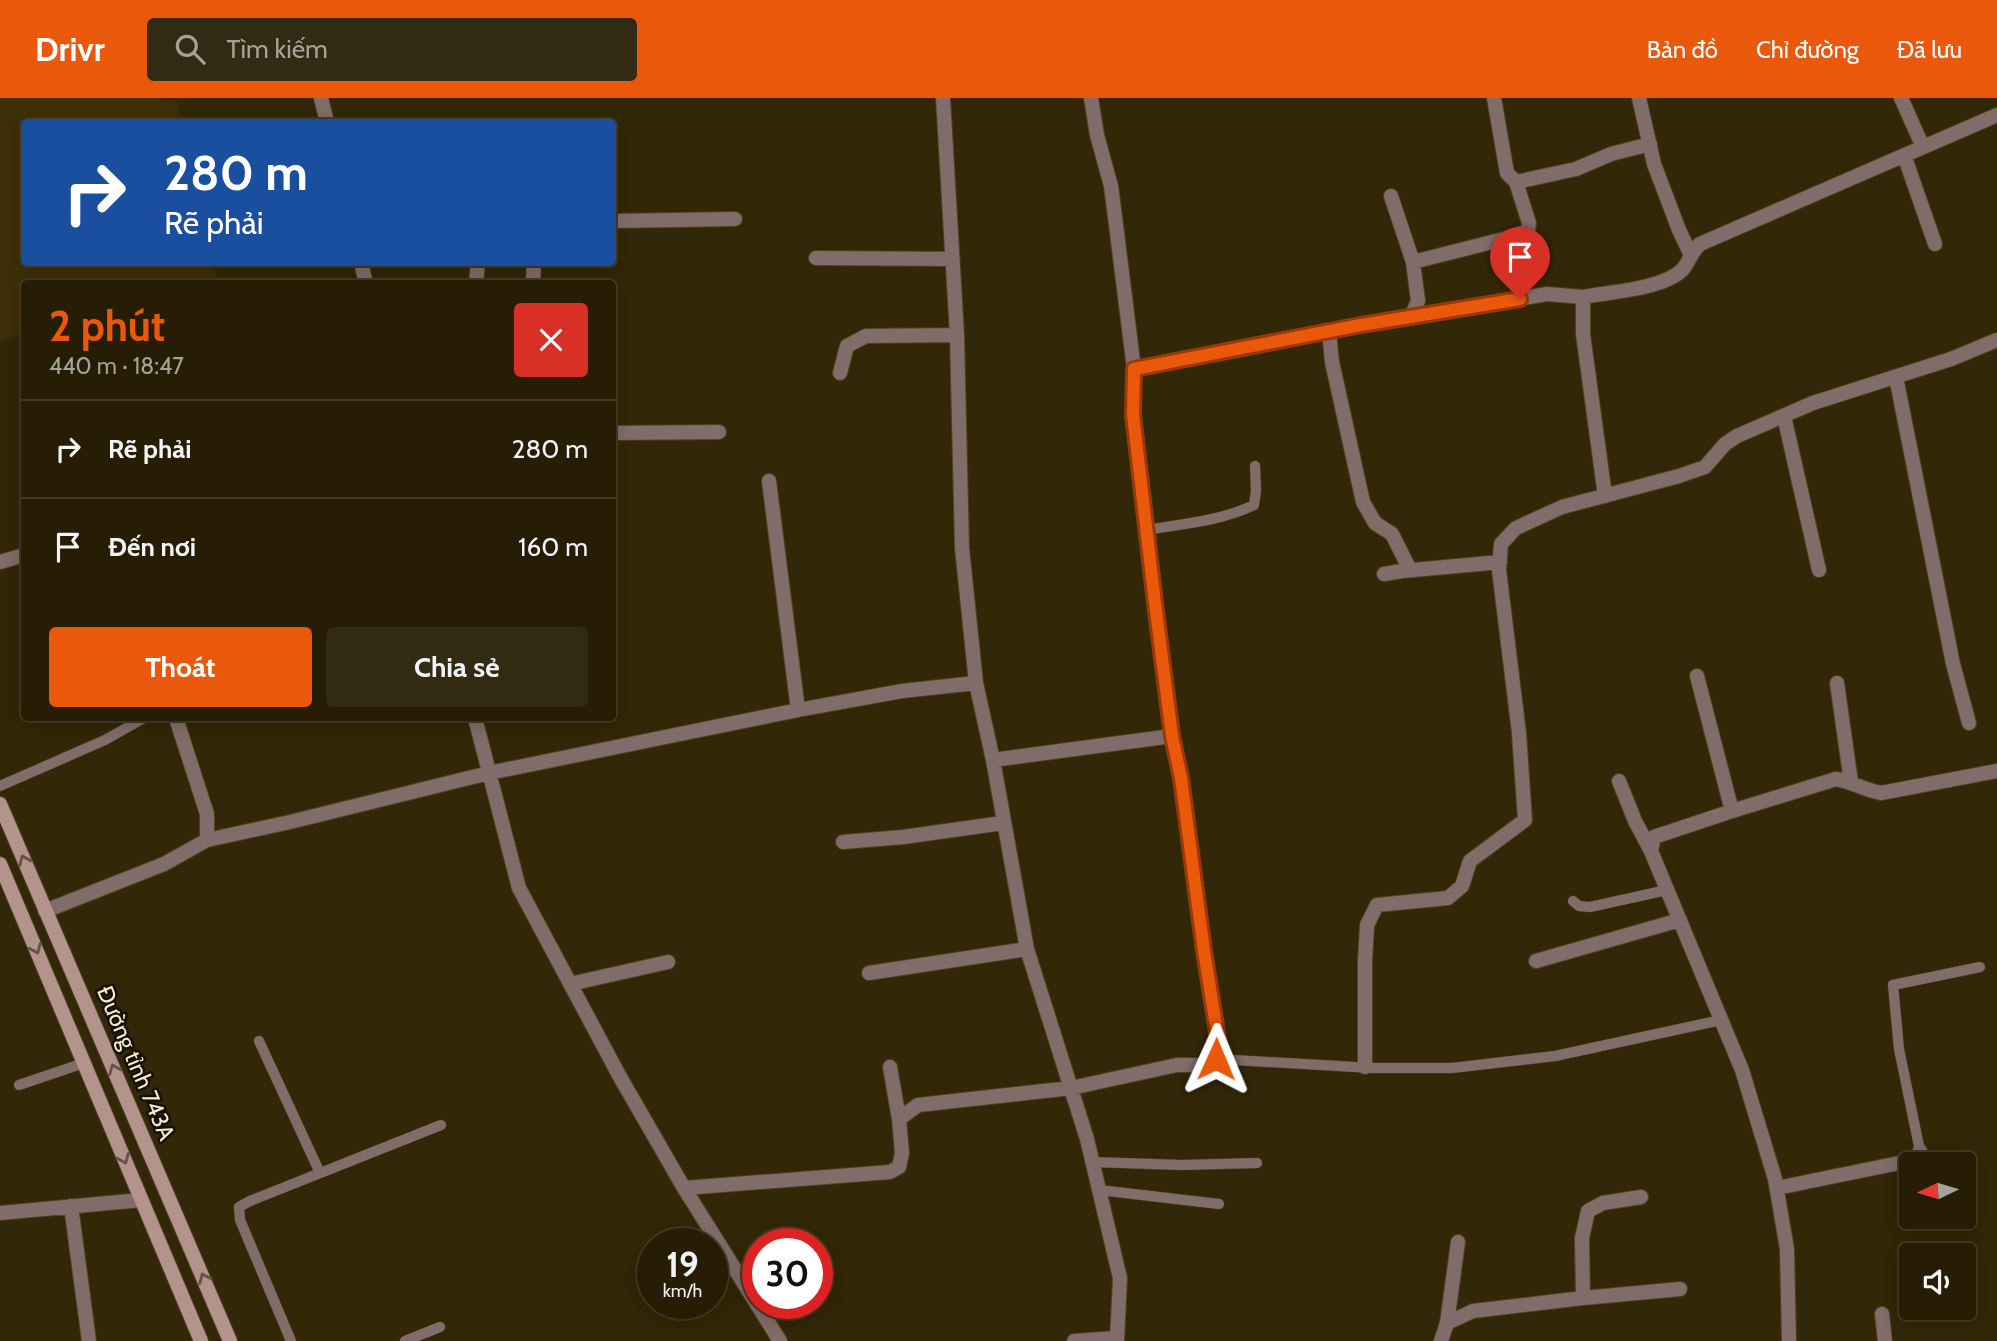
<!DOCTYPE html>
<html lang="vi">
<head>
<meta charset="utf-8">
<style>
  :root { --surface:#261d04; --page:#322a13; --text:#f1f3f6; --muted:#a4a29a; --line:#423b26; --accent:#ea580c }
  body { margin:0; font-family:Cabin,sans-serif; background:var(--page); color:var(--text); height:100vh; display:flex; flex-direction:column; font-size:26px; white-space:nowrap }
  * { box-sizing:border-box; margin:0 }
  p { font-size:23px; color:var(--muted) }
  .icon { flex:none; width:38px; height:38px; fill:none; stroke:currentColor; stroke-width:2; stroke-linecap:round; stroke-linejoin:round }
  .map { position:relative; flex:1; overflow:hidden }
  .side { position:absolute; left:21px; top:182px; width:595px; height:441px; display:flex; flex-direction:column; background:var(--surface); border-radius:7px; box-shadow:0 4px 18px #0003,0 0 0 2px var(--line) }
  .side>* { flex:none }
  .guide { position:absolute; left:21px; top:21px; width:595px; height:147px; border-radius:7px; box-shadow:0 4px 18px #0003,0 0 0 2px var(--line); background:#1a4fa0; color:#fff; overflow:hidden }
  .needle { width:46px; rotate:265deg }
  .buttons { position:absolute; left:1899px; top:1054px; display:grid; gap:14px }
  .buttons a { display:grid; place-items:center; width:77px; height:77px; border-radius:7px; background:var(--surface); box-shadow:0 4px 18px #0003,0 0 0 2px var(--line); font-size:35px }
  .speed { position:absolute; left:637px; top:1130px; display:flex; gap:14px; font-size:35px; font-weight:700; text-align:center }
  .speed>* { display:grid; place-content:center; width:91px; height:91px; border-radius:50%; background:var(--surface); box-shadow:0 4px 18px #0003,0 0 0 2px var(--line); line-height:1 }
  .speed small { font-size:18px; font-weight:400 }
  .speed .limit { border:10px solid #d22; background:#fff; color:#111 }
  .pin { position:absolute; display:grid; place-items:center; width:60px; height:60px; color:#fff; margin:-72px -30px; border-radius:50% 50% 50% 0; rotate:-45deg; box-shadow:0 0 7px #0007 }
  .pin .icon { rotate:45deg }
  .me { position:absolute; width:77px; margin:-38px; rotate:1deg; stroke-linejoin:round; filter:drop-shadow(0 0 5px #0008) }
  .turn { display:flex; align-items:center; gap:24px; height:147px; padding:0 28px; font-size:32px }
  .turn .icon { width:91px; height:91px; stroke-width:2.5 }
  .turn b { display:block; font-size:49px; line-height:60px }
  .round { display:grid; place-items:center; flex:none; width:74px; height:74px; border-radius:7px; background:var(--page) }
  .headline { display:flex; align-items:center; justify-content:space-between; height:119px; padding:0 28px }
  h1 { font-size:42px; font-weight:700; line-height:52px; color:var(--accent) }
  .button { display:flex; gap:14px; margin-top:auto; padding:14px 28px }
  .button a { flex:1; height:80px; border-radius:7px; background:var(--accent); color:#fff; font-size:28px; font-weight:700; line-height:80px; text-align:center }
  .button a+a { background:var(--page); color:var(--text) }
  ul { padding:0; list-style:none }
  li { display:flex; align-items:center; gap:21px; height:98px; padding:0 28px; border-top:2px solid var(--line) }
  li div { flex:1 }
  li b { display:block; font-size:26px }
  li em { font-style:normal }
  header { display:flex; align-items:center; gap:42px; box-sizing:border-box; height:98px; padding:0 35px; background:var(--accent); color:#fff }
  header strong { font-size:33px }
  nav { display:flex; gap:38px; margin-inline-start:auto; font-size:24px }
  .search { width:490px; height:63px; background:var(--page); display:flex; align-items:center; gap:18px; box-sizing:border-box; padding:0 24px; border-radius:7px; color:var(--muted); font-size:26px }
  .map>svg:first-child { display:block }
  .built { fill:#3d2f07 }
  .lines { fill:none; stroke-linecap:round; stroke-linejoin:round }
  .service-casing { stroke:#4d4323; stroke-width:11 }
  .minor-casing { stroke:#4d4323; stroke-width:16 }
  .secondary-casing { stroke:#4d4323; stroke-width:16 }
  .service { stroke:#826c69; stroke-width:10 }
  .minor { stroke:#826c69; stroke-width:14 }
  .secondary { stroke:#b5938d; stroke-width:14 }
  .oneway { stroke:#665248 }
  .route-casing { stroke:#983908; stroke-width:18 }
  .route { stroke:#ea580c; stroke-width:12 }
  .labels { text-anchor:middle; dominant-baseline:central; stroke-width:5; stroke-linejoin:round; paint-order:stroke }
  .street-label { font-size:23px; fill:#f5edd6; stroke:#171002 }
</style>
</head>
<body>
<header>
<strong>Drivr</strong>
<div class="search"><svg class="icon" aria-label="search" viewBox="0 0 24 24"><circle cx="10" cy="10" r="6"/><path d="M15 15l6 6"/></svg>Tìm kiếm</div>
<nav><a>Bản đồ</a><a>Chỉ đường</a><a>Đã lưu</a></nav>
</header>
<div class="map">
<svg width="1997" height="1243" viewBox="0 0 1997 1243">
  <rect width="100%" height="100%" fill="#322706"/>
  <!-- built -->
  <path class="built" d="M0,0H159L177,4L182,24H24V164L213,165L216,179L194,186H24V235L0,243Z"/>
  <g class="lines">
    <defs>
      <path id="service" d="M1146,432C1182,426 1221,423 1254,407L1256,393L1255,368
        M0,688L105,642L144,620
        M1573,803L1579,808L1590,809L1667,792
        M259,943L320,1075
        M1216,961L1372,970H1452L1555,958L1721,922
        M19,987L84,965
        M1920,1053L1899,951L1893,887L1980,869
        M1092,1064L1182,1067L1257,1065
        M1099,1092L1219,1106
        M291,1243L240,1122L239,1109L250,1103L441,1027
        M405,1243L440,1229"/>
      <path id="minor" d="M321,0L327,24
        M943,0L957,237L962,450L976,585L993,662L1027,851L1087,1041L1120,1180L1117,1243
        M1494,0L1507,75L1516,84L1576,71L1611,56L1650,46
        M1639,0L1654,66L1679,132L1690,155
        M1901,0L1923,49
        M1904,57L1935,146
        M1391,98L1413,164L1418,203L1411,219
        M612,123L735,121
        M816,160L952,161
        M361,164L366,186
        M1413,164L1504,141L1528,133L1529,125L1516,84
        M476,186L478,164
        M533,186L534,164
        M1329,233L1332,264L1363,404L1375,425L1392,436L1410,472
        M1134,271L1361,227L1547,196L1583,199
        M840,275L847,248L866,238L957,237
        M1896,279L1953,566L1969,625
        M1784,318L1819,472
        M612,335L719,334
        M769,383L798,612
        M1605,398L1583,236V199C1609,194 1663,191 1682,172C1689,165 1690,155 1700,146L1997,17
        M0,464L24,457
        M1384,476L1402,473L1500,464
        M1697,578L1732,713
        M1837,585L1851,684
        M176,620L207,716V742
        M475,620L519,790L620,979L684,1090L780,1243
        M993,662L1172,638
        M1619,683L1635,723L1651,753
        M843,744L903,739L1003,725
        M45,813L164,766L207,742L290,724L489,675L798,612L902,593L976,585
        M1536,863L1680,822
        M869,875L1027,851
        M570,886L668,864
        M890,969L899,1021
        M1365,969V863L1367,827L1377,807L1448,800L1462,788L1470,763L1525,722L1519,635L1499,472L1501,446L1516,430L1562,409L1679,378L1705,369L1725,346L1737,338L1813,305L1951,261L1997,242
        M684,1090L890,1074L899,1069L902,1055L899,1021L918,1007L1071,990L1177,967H1201L1216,961L1219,946L1204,853L1181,680L1172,638L1155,505L1133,317L1134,271L1116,127L1111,88L1097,37L1091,0
        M1777,1090L1909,1063L1917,1059L1920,1053
        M71,1108L89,1243
        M0,1115L141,1102
        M1583,1200L1680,1191
        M1882,1216L1885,1243
        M1447,1225L1458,1144
        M1074,1243L1117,1240
        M1441,1243L1447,1225L1473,1213L1583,1200L1582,1140L1588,1113L1603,1105L1641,1099
        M1789,1243L1787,1151L1775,1081L1742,972L1651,753L1654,739L1732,713L1836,681C1853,684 1864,692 1881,695L1997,673"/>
      <path id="secondary" d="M0,706L230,1243
        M0,766L201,1243"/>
    </defs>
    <!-- service casing -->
    <use href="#service" class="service-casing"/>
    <!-- minor casing -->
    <use href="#minor" class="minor-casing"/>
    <!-- secondary casing -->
    <use href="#secondary" class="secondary-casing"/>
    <!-- service -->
    <use href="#service" class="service"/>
    <!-- minor -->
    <use href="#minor" class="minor"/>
    <!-- secondary -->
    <use href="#secondary" class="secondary"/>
  </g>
  <!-- one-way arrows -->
  <defs><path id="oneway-chevron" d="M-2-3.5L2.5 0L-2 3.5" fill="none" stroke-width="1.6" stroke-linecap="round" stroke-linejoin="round" transform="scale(1.75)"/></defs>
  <g class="oneway">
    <use href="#oneway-chevron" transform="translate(24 762) rotate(-113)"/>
    <use href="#oneway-chevron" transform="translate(36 851) rotate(67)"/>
    <use href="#oneway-chevron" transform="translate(114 971) rotate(-113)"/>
    <use href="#oneway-chevron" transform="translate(124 1061) rotate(67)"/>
    <use href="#oneway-chevron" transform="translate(204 1180) rotate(-113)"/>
  </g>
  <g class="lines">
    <defs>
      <path id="route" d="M1216,961L1219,946L1204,853L1181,680L1172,638L1155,505L1133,317L1134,271L1361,227L1520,201"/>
    </defs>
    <!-- route casing -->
    <use href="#route" class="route-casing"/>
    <!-- route -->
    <use href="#route" class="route"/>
  </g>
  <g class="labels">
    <!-- street labels -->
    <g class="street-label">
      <text transform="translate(136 965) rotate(67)">Đường tỉnh 743A</text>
    </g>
  </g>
</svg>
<div class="buttons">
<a><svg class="needle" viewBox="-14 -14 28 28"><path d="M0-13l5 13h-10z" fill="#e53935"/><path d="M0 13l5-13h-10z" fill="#a4a29a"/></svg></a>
<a><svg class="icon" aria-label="sound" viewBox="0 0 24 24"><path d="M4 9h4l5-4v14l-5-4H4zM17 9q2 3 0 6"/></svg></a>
</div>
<div class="speed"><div>19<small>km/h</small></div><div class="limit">30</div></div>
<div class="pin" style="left:1520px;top:201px;background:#d93025"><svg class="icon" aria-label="arrive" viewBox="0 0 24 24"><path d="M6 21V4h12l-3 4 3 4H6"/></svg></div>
<svg class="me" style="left:1216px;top:961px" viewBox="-20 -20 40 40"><path d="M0-17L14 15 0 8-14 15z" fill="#ea580c" stroke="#fff" stroke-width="4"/></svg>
<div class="guide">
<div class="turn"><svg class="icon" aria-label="right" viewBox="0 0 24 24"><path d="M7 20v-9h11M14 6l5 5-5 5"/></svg><div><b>280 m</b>Rẽ phải</div></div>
</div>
<section class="side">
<div class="headline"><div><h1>2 phút</h1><p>440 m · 18:47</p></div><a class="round" style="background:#d93025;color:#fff"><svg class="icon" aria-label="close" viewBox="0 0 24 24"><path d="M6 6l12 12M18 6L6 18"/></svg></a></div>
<ul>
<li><svg class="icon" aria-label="right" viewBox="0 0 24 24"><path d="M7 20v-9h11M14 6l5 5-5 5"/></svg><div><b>Rẽ phải</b></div><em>280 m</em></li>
<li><svg class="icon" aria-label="arrive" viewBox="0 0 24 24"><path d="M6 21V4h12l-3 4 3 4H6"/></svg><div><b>Đến nơi</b></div><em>160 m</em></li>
</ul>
<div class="button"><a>Thoát</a><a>Chia sẻ</a></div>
</section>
</div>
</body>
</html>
